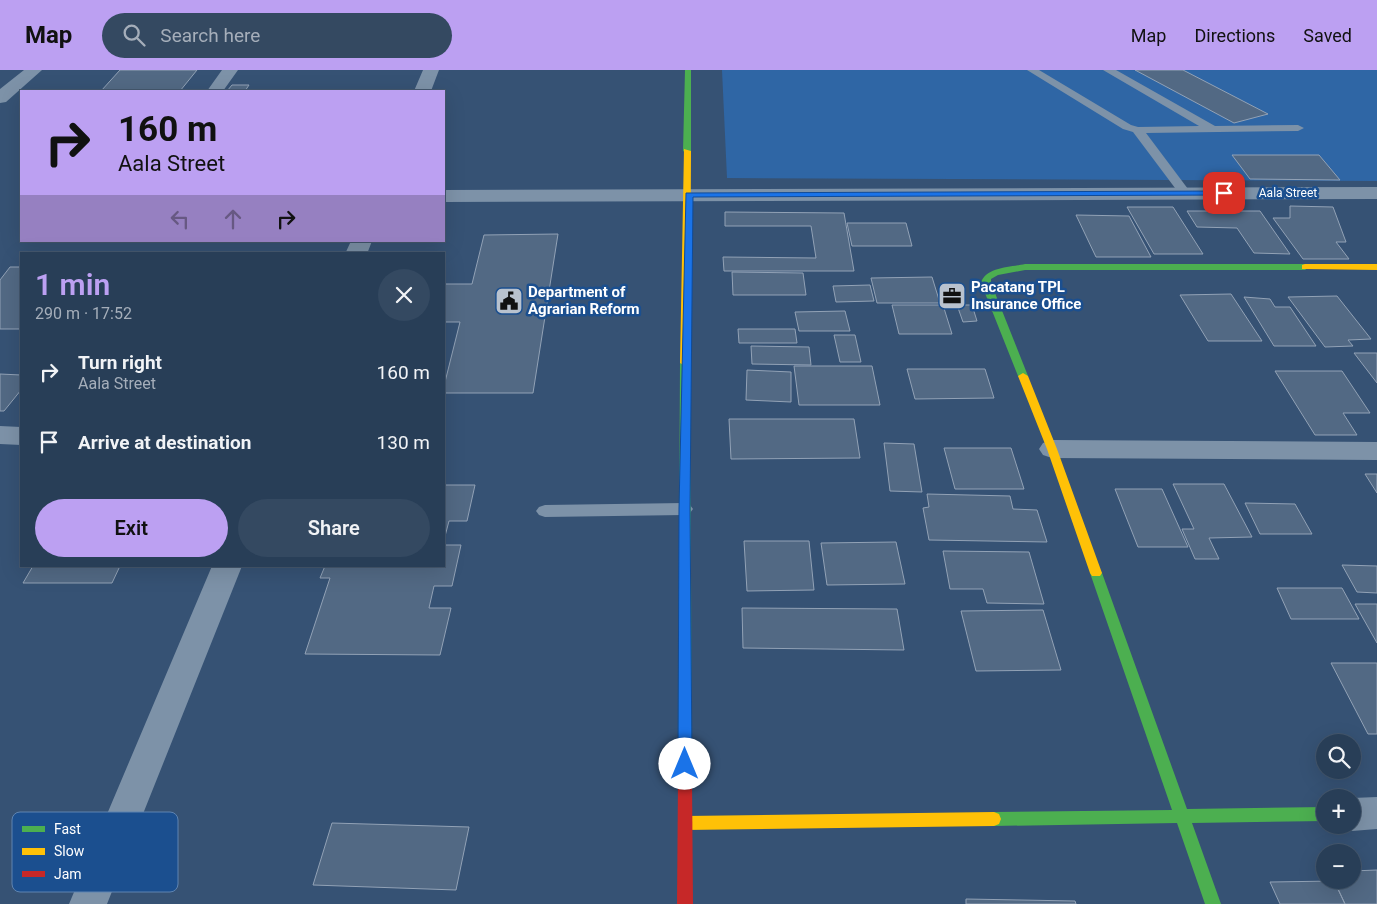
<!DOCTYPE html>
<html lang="en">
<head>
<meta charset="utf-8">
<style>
  :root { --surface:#283e57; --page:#344961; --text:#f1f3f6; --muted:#a5aeba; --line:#44576d; --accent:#bca0f2 }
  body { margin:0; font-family:Roboto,sans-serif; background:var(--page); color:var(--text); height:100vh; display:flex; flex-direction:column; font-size:19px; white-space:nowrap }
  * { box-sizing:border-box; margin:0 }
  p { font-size:16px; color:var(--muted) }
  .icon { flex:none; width:28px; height:28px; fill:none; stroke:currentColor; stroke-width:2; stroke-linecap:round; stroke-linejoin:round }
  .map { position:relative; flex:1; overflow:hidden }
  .side { position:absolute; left:20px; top:182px; width:425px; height:315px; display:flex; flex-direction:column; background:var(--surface); border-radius:0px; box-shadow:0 5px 20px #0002,0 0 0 1px var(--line) }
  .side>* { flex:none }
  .hud { position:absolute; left:20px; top:20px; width:425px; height:152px; border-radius:0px; box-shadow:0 5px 20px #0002,0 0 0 1px var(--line); background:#bca0f2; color:#111; overflow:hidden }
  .tools { position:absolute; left:1316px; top:664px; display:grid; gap:10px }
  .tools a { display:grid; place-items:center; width:45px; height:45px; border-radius:50%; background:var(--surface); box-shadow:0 5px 20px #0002,0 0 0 1px var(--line); font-size:25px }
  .pin { position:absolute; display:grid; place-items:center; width:42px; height:42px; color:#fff; margin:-21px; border-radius:10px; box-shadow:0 2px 8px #0006 }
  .me { position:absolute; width:55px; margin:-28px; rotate:0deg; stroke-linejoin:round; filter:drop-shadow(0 0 4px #0008) }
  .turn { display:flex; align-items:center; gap:18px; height:105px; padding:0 15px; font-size:22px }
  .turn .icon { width:65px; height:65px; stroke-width:2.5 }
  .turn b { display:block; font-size:35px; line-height:42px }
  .lanes { display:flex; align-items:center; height:48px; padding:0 15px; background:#0003; justify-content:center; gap:25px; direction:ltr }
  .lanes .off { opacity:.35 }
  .round { display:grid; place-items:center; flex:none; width:52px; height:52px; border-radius:26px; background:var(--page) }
  .overview { display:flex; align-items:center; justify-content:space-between; height:85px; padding:0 15px }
  h1 { font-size:30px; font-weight:600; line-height:38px; color:var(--accent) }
  .primary-button { display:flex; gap:10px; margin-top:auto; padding:10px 15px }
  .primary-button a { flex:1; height:58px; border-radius:30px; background:var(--accent); color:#111; font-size:20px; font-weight:600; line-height:58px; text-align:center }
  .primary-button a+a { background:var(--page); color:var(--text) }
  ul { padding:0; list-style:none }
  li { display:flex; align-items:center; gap:15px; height:70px; padding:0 15px }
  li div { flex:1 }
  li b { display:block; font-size:19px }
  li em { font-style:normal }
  header { display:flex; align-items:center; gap:30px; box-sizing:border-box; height:70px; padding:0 25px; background:var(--accent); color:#111 }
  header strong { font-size:24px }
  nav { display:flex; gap:28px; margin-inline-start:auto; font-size:18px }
  .search { width:350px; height:45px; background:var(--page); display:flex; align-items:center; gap:12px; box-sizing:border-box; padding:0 18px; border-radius:28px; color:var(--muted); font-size:19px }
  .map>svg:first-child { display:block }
  .green { fill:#2f66a5 }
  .building { fill:#526984; stroke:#92a2b6 }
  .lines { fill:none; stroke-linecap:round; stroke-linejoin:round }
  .lane { fill:#7d92a8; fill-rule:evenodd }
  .street { fill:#7d92a8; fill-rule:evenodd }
  .fast { fill:#4caf50; fill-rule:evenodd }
  .slow { fill:#ffc107; fill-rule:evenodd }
  .jam { fill:#c62828; fill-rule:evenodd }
  .route { fill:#1a73e8; stroke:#114b97 }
  .labels { text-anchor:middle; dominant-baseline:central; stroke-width:5; stroke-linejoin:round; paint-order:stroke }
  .far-street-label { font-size:12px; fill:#fff; stroke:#1b4f8f }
  .poi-label { font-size:15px; font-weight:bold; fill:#fff; stroke:#1b4f8f; text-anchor:start }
  .key { fill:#1b4f8f; stroke:#5f84b1; stroke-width:1 }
  .key-label { font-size:14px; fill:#fff }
</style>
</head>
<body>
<header>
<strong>Map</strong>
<div class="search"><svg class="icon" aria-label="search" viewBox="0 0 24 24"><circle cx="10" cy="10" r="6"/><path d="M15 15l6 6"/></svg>Search here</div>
<nav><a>Map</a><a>Directions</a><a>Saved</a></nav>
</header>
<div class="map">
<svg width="1377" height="834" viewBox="0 0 1377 834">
  <rect width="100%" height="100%" fill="#365274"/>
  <!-- green -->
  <path class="green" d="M722,0H1377V111L727,108Z"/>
  <!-- building -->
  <path class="building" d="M120,0H197L180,21H101Z
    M1135,0H1183L1268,44L1234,53Z
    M232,15H249L245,21H227Z
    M1232,85H1319L1340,110L1250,109Z
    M1290,136L1333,137L1346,172H1336L1349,189H1303L1273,148H1290Z
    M1127,137H1173L1203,184H1154Z
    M1187,141H1260L1290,184L1254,183L1237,158L1197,157Z
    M725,142L844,143L854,201H724L723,187L816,188L811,156H725Z
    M1076,145L1129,146L1151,187H1096Z
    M847,153H906L912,176H852Z
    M558,164L533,323H444V316L460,252H444V214H472L484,165Z
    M10,197H21V259H0V210Z
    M732,202L803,203L806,225H733Z
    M932,207L940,233H877L871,208Z
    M870,215L874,231L836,232L833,216Z
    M1231,224L1262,271H1208L1180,225Z
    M1337,226L1371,269L1348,270L1353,276L1325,277L1288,227Z
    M1244,227L1270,229L1275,237H1290L1316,276H1274Z
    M892,235H943L952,264H899Z
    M957,235H972L977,251L963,252Z
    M845,241L850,261H799L795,242Z
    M738,259H795L797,273H739Z
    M834,265H855L861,292H840Z
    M751,276L809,277L811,295L752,294Z
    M1354,283H1377V313Z
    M794,296H872L880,335H799Z
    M907,299H985L994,328L915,329Z
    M747,300L791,302V332L746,330Z
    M1275,301H1342L1370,343H1343L1357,365H1315Z
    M0,304L21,305V320L4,341H0Z
    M729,349H854L860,388L731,389Z
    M884,373L914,374L922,422L890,421Z
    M944,378H1011L1024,419H955Z
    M1365,404H1377V423Z
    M1173,414H1224L1252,467L1209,468L1219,489H1195L1182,459H1194Z
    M444,415H475L467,451H449L444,470Z
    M1115,419H1162L1188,477H1138Z
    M927,424L1010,426L1013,439L1037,440L1047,472L929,470L923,438L929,437Z
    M1245,433L1295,434L1312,464H1260Z
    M744,471H809L814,520L747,521Z
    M896,472L905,514L827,515L821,473Z
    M444,475H461L452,516H434L429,538H451L440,585L305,584L330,508H320L325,496H444Z
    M943,481L1029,482L1044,534L987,533L983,519H950Z
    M1342,495L1377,496V523L1357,522Z
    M33,496H120L112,513H23Z
    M1277,518H1342L1359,549H1291Z
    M1355,534H1377V573Z
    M742,538L897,539L904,580L743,578Z
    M1043,540L1061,600L976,601L961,541Z
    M1331,593H1377V664H1368Z
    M332,753L469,757L456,820L313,815Z
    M1377,800V834H1345L1334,810H1352V801Z
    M1334,811L1345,834H1280L1270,812Z
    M966,829L1075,831L1076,834H966Z"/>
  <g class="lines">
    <!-- lane -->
    <path class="lane" d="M1027,0H1039L1131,55L1138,57L1199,56L1103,0H1116L1215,56L1298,55L1304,58L1298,61L1146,63L1191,123L1185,127L1181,126L1133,62L1123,59Z
      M684,433L690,435L693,439L690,443L684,445L545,447L539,445L536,441L539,437L545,435Z"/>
    <!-- street -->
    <path class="street" d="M24,0H42L6,32L0,33V19Z
      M222,0H238L223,21H207Z
      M423,0H439L431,21H414Z
      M1377,117V129L444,132V120Z
      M351,171H372L367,184H345Z
      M0,356L21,357V375L0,374Z
      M1052,370L1377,372V390L1052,388L1043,385L1039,379L1043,373Z
      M212,496H242L107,834H69Z
      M1377,727V759L1352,761L1339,756L1352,755V728Z"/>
    <!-- fast -->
    <path class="fast" d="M685,0H691V81L687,83L683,81Z
      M1025,194H1305L1309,197L1305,200H1025L998,205L991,209V213L1028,306L1023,309L1018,306L981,213C985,197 1012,197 1025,194Z
      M685,290L690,293L692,709L690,714L685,715L680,714L678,709L680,293Z
      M1096,498L1100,500L1102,503L1187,739L1325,737V751L1192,753L1221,834H1205L1177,753L994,756L989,754L987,749L989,744L994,742L1172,740L1090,503L1092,500Z"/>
    <!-- slow -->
    <path class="slow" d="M684,79L691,81L690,293L685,296L680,293Z
      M1305,194H1377V200L1302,199V195Z
      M1023,303L1028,306L1057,379L1102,503L1100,506H1092L1090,503L1047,379L1018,306Z
      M994,742L999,744L1001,749L999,754L994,756L685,760L680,758L678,753L680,748L685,746Z"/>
    <!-- jam -->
    <path class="jam" d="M685,703L690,704L692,709L693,834H677L678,709L680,704Z"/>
  </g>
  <!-- route -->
  <path class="route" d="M1224,121H1227V125L693,127L690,439L692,694L690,699L685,700L680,699L678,694L679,439L686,123Z"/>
  <!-- icons -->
  <defs>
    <symbol id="office-square" viewBox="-11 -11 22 22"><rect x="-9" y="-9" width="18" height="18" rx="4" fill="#b9c2ce" stroke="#1b4f8f"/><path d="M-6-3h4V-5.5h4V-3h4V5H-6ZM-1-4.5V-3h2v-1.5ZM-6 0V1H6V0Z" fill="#111"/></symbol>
    <symbol id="civic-square" viewBox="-11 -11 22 22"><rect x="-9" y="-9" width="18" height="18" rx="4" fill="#b9c2ce" stroke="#1b4f8f"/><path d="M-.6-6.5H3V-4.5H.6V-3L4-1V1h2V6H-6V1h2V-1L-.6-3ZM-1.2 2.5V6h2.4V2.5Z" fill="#111"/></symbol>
  </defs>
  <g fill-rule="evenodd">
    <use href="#office-square" x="936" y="210" width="32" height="32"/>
    <use href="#civic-square" x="493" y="215" width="32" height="32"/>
  </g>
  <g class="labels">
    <!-- far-street labels -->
    <g class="far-street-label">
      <text x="1288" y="123">Aala Street</text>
    </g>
    <!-- poi labels -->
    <g class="poi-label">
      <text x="971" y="217">Pacatang TPL<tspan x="971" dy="17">Insurance Office</tspan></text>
      <text x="528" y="222">Department of<tspan x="528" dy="17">Agrarian Reform</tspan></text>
    </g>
  </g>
  <!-- legend -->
  <rect x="12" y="742" width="166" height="80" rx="8" class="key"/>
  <rect x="22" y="756" width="23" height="6" fill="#4caf50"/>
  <rect x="22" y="778" width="23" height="7" fill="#ffc107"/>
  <rect x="22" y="801" width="23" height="6" fill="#c62828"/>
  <g class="key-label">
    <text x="54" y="764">Fast</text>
    <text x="54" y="786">Slow</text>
    <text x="54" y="809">Jam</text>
  </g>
</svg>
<div class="tools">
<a><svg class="icon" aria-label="search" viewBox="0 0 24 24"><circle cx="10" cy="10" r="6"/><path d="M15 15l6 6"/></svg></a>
<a>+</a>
<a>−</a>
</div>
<div class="pin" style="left:1224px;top:123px;background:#d93025"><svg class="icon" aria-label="arrive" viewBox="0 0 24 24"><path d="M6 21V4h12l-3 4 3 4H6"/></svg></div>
<svg class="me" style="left:685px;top:694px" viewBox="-20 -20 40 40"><circle r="19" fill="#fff"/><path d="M0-13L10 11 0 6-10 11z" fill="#1a73e8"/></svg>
<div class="hud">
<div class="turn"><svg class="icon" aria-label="right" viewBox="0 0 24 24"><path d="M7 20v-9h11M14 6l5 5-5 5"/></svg><div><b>160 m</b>Aala Street</div></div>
<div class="lanes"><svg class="icon off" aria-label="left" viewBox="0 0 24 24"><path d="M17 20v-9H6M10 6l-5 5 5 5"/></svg><svg class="icon off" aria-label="ahead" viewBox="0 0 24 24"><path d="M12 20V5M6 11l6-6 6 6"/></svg><svg class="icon" aria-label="right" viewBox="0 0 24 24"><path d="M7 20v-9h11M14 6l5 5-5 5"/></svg></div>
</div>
<section class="side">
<div class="overview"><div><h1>1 min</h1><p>290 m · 17:52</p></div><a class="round"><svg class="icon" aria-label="close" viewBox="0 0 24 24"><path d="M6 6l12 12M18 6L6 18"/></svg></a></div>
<ul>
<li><svg class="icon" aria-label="right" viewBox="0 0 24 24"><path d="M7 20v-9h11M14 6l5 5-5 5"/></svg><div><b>Turn right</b><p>Aala Street</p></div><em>160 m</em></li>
<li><svg class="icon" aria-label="arrive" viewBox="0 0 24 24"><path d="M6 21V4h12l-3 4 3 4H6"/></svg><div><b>Arrive at destination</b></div><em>130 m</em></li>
</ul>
<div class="primary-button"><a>Exit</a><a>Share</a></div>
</section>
</div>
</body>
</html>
